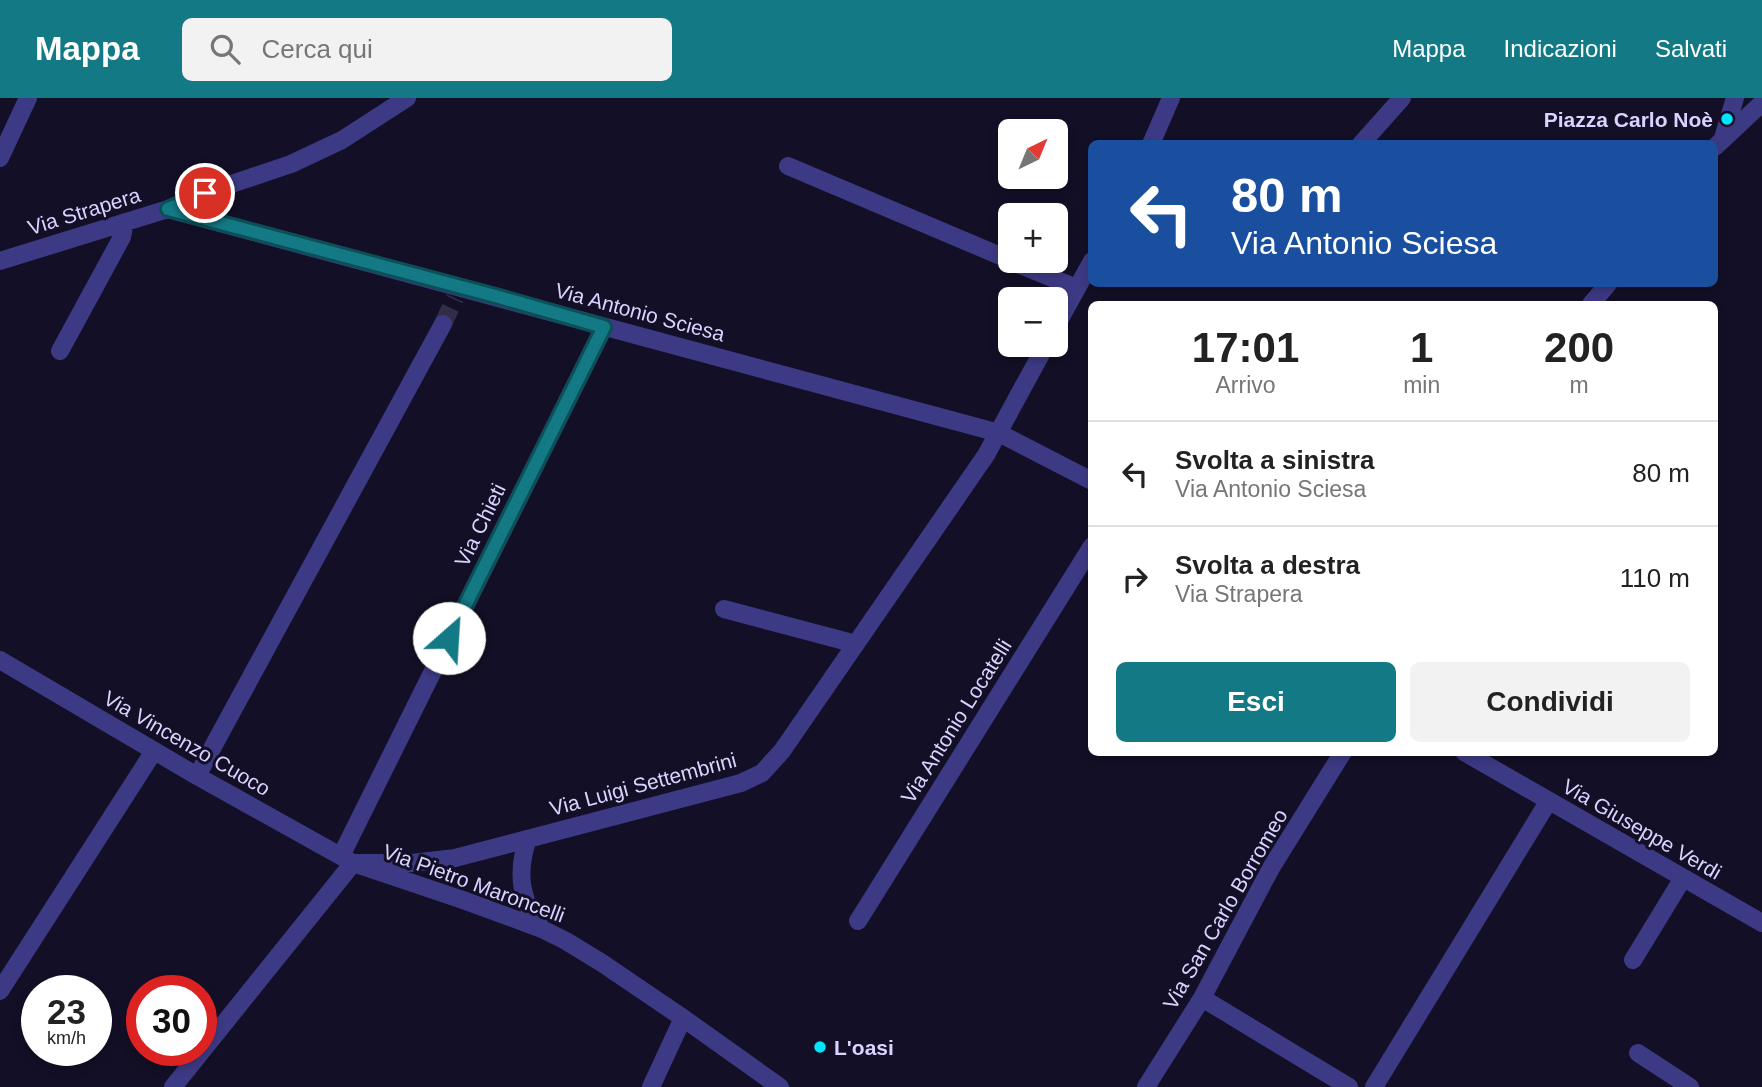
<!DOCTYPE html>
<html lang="it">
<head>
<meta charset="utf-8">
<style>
  :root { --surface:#fff; --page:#f2f2f2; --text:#222; --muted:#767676; --line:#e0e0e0; --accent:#137a85 }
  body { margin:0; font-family:Helvetica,sans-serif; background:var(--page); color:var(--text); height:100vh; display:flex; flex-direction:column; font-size:26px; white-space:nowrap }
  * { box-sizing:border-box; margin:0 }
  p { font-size:23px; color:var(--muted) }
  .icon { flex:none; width:38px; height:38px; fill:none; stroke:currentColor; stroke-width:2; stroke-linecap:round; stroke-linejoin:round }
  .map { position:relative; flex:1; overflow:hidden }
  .side { position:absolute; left:1088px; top:203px; width:630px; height:455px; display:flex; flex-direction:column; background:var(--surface); border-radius:10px; box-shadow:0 4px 10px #0003 }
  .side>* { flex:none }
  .hud { position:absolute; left:1088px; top:42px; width:630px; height:147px; border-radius:10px; box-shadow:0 4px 10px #0003; background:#1a4fa0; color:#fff; overflow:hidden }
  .needle { width:46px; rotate:43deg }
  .tools { position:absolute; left:998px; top:21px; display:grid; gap:14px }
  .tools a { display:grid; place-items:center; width:70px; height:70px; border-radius:10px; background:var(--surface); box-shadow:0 4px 10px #0003; font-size:35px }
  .speed { position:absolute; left:21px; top:877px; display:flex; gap:14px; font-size:35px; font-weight:700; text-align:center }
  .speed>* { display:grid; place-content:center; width:91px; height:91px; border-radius:50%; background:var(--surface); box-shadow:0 4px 10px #0003; line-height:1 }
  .speed small { font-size:18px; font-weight:400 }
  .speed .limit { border:10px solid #d22; background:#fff; color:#111 }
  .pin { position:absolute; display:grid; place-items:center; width:60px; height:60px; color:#fff; margin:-30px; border:4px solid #fff; border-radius:50%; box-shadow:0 2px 7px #0007 }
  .me { position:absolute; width:77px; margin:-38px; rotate:26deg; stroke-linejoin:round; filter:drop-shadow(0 0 5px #0008) }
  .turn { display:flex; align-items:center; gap:24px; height:147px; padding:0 28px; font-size:32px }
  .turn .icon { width:91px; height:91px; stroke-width:2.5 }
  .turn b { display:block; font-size:49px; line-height:60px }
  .eta { display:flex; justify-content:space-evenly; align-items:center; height:119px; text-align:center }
  .eta b { font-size:42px; font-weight:700; line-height:49px }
  .primary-button { display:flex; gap:14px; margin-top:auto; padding:14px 28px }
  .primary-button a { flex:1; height:80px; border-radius:10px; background:var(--accent); color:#fff; font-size:28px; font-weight:700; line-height:80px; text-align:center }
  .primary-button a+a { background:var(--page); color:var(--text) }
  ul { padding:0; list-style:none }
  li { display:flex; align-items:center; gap:21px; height:105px; padding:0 28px; border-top:2px solid var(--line) }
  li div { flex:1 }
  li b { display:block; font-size:26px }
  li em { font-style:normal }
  header { display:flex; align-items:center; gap:42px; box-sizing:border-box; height:98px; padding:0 35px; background:var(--accent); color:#fff }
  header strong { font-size:33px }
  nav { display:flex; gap:38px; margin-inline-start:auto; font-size:24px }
  .search { width:490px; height:63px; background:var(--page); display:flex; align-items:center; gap:18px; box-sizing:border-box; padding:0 24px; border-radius:10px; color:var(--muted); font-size:26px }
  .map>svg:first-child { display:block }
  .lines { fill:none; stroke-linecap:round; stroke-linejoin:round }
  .minor-tunnel { stroke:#312d47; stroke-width:18; stroke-dasharray:18 9; stroke-linecap:butt }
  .minor { stroke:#3d3a85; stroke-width:18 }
  .route-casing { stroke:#0c4f56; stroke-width:18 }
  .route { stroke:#137a85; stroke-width:12 }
  .poi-dot { fill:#00e5ff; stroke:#130f26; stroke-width:2.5 }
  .labels { text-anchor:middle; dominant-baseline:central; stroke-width:6; stroke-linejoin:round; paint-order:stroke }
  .poi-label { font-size:21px; font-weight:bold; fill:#d9d4ff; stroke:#130f26; text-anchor:end }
  .street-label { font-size:21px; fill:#d9d4ff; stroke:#130f26 }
</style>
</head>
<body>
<header>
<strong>Mappa</strong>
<div class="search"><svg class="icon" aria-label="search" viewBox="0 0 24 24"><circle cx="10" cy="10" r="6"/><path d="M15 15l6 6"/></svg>Cerca qui</div>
<nav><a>Mappa</a><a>Indicazioni</a><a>Salvati</a></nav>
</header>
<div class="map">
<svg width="1762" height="989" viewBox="0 0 1762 989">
  <rect width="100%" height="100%" fill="#130f26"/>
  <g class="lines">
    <!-- minor-tunnel -->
    <path class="minor-tunnel" d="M443,226L455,200"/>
    <!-- minor -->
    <path class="minor" d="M1723,40L1735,0
      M1151,46L1171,0
      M1361,46L1402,0
      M1715,49L1762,5
      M0,60L28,0
      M788,68L1010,162
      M168,111L999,335L1092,383
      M0,163L168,111L205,95L291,66L342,42L407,0
      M1010,163L1077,190
      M1591,206L1608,186
      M1055,230L1092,163
      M60,253L122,139L125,124
      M724,511L856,546
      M0,562L197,678L353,765L463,802L542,831L566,843L602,865L683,920L780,989
      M1464,654L1762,825
      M197,678L443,226
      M528,741C516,774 520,803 542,831
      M341,758L604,229
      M858,823L1092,448
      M1633,862L1683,780
      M0,893L154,653
      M1202,900L1349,989
      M1638,955L1690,989
      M173,989L353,765H412L455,760L741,685L762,675L782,653L986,357L1046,247
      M651,989L683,920
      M1146,989L1202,900L1271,770L1343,654
      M1374,989L1548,704"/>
  </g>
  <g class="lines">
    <defs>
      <path id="route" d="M205,95L168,111L499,199L604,229L449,540"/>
    </defs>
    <!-- route casing -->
    <use href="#route" class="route-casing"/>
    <!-- route -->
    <use href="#route" class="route"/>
  </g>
  <!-- markers -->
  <g class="poi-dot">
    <circle cx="1727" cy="21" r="7"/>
    <circle cx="820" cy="949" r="7"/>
  </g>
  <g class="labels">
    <!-- poi labels -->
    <g class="poi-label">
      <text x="1713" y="21">Piazza Carlo Noè</text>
      <text x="834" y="949" text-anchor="start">L'oasi</text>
    </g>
    <!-- street labels -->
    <g class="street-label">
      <text transform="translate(84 113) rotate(-17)">Via Strapera</text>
      <text transform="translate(640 214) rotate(15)">Via Antonio Sciesa</text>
      <text transform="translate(480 427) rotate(-64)">Via Chieti</text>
      <text transform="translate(956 623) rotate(-58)">Via Antonio Locatelli</text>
      <text transform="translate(187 645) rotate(30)">Via Vincenzo Cuoco</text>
      <text transform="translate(643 686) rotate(-15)">Via Luigi Settembrini</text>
      <text transform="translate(1642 731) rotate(30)">Via Giuseppe Verdi</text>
      <text transform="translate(474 785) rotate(20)">Via Pietro Maroncelli</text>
      <text transform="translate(1225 811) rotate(-60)">Via San Carlo Borromeo</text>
    </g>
  </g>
</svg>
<div class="tools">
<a><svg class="needle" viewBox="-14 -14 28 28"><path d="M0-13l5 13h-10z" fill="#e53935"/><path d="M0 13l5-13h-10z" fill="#767676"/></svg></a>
<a>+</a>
<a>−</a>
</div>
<div class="speed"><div>23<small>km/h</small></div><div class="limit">30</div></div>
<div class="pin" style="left:205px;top:95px;background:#d93025"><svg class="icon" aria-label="arrive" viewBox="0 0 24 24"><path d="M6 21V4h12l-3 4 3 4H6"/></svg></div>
<svg class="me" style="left:449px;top:540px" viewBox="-20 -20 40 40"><circle r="19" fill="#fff"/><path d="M0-13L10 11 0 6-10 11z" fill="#137a85"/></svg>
<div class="hud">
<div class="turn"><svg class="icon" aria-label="left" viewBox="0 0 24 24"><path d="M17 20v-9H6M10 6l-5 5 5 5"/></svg><div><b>80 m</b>Via Antonio Sciesa</div></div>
</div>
<section class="side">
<div class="eta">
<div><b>17:01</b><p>Arrivo</p></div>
<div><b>1</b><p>min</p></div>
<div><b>200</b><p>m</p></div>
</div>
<ul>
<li><svg class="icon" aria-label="left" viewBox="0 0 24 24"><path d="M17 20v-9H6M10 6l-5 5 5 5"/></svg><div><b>Svolta a sinistra</b><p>Via Antonio Sciesa</p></div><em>80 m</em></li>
<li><svg class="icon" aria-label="right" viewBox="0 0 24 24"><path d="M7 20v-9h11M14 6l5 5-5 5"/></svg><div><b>Svolta a destra</b><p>Via Strapera</p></div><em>110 m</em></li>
</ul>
<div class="primary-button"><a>Esci</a><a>Condividi</a></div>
</section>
</div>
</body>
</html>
